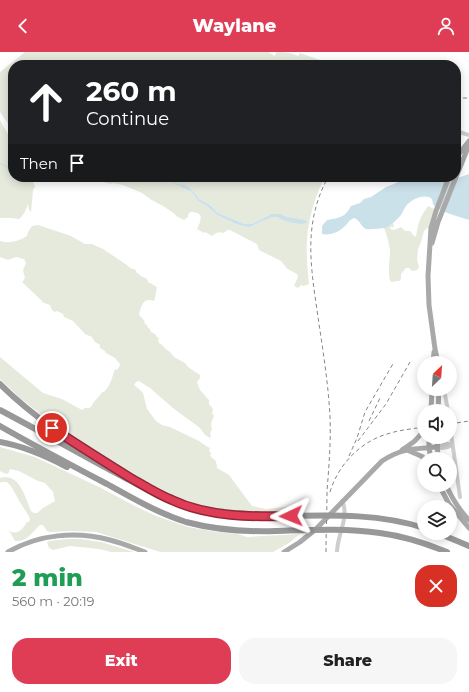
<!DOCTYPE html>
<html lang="en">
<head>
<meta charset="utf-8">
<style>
  :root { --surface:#fff; --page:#f6f6f6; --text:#222; --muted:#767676; --accent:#df3d56 }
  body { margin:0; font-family:Montserrat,sans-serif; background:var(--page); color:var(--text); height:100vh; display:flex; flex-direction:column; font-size:15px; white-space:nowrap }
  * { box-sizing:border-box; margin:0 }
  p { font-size:13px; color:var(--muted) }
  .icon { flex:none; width:22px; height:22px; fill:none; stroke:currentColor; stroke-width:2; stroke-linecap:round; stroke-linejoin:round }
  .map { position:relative; height:500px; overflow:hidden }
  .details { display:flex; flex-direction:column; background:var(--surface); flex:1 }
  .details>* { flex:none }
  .top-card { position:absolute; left:8px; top:8px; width:453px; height:122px; border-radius:16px; box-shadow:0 2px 10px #0003; background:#202124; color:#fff; overflow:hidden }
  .needle { width:26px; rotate:25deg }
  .tools { position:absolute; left:417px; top:304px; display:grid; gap:8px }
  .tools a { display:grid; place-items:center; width:40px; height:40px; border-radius:50%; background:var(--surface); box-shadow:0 2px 10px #0003; font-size:20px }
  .pin { position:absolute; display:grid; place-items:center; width:34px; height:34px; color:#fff; margin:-17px; border:2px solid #fff; border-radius:50%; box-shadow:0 1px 4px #0007 }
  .me { position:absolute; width:44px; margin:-22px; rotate:268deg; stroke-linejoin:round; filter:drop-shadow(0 0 3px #0008) }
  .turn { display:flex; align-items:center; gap:14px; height:84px; padding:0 12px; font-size:18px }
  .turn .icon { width:52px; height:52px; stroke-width:2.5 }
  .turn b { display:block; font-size:28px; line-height:34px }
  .then { display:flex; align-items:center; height:38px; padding:0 12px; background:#0003; gap:8px; font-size:15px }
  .round { display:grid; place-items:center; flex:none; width:42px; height:42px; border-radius:16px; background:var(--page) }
  .overview { display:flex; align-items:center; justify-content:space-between; height:68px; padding:0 12px }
  h1 { font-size:24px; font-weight:800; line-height:30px; color:#1e9e55 }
  .button { display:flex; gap:8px; margin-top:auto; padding:8px 12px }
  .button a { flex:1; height:46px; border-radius:16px; background:var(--accent); color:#fff; font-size:16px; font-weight:800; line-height:46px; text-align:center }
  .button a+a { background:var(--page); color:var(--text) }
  header { display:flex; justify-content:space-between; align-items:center; height:52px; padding:0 12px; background:var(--accent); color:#fff; font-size:18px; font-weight:800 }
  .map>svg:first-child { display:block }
  .green { fill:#e5eadd; fill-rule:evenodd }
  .water { fill:#cbe1ea }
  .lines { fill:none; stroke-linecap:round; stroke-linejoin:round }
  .stream { stroke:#cbe1ea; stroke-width:1 }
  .minor { stroke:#cecece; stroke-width:4 }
  .major { stroke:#a9a9a9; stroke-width:5 }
  .highway { stroke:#989898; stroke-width:6 }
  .rail { stroke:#868686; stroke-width:1; stroke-dasharray:4 3; stroke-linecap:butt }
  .highway-bridge { stroke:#989898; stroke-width:6 }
  .route-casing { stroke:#912838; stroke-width:10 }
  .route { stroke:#df3d56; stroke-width:7 }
</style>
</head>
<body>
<header><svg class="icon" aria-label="back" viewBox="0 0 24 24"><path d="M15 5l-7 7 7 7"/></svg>Waylane<svg class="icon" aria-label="person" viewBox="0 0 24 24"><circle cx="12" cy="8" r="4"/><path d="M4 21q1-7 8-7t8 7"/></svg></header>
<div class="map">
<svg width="469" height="500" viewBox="0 0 469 500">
  <rect width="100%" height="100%" fill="#fff"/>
  <!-- green -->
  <path class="green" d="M25,0H270L269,1L272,2L274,4L276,2V0C284,0 290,0 298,4L300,1L320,8L325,13H13V79L0,60V20Z
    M0,68L13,91V125H31L35,135L33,138L31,160L29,158L28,152C26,157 24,163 19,167L11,166H0Z
    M36,125H325C317,140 312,156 309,172C305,192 307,213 309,232L304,234L301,233L298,236L294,234L298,225L297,222L286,216V215L281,209L259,198L257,192L230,178H227L225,180L223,181C219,179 216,181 212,184L205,180L204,181L197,177C202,167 204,160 190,160L188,163V165L184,168L176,164L175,162L163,154L150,147L142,141L123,133L112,131L111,132L100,129V130L87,127H73L71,126L59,127ZM180,132L186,133L194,140L199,147L210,153L218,161L245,172H252L271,162H281L287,165L281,167L276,165L270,166L252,174L236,172L217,163L208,155L198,149L192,140L179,134Z
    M428,154L434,157L429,176H427L424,179L421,190L418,197L417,208L419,215L417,218L412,219L409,216H406L401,222V227L399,229L391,230C387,225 390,206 390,198C389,191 387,183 384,176H386L393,171L394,175H390L391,177L394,178L401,175L405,179H410L413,183L416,185C418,171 420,165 428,154Z
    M38,173L71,184L85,192H92L103,197L127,213L130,216L136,218V220L141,224L147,227L148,230L157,235L155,246L154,249C143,245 141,254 139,263L144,268L145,272L147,273L148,276L150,277L151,280L155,282L157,285L159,286L158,288L159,291L162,293L167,298L170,300L174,305L185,311L188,315L200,323V326L197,330L200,338L209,348V352L213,357L212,361L214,364C212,368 210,373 212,377L210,381L211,383L210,386L205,383L200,376L173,356L150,336L139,329L136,330L134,333L139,337L143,341L147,357L156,369L162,373L170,375L199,389L206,394L210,396L209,399L211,401L210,404L216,409L217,416L229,423L252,454L266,457L294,454L297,456L298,459L255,461L220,459L203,454L175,444L110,411L62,379L20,346L0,327V305L43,341L62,347L82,358L85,356H89L91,355C93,349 99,346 102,340H104C110,334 112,326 115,317L117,318L119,315L120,312L115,306L106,301L105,299L100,296V293L95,290L92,285L85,282L73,269L64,265L63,262L57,259L55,260L52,258L50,253L42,250V249L22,230L24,228L25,224L24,223L23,218L26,211L24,207L16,205L8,208L0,205V189C9,192 19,189 27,184L28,180L32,174Z
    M0,395L35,405L99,435L137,455L156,464L188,475L217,480L237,482L247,485L300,482L289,491L273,500H160L96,480L72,479L50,480L47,479L43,473H40C31,481 29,489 15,489L10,480L7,478C17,483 21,480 27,470H29L30,467C28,461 24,457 21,452C16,445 14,436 7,430H2L0,431V426C19,420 25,445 31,459L34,461H37L43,456L55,449L53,440L45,431L38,429L19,419L10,417L8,422L4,421L0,419Z
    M67,487H81L101,490L134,500H111L99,497L70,494L53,498L49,496L47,490L49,489Z"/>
  <!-- water -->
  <path class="water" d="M469,122V168L450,162L436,156L433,152L432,147C424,141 412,147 406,154C404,157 403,160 401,163C397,168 392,172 386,176C382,176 368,178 366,177C362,176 360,168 354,166C350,168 349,169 346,173C341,179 331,184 322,182V174L327,168C338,166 345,166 351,154L360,151L364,147L371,145L386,135L394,132L402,128L405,125H445C454,128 461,125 469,122Z
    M180,132L186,133L194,140L199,147L210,153L218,161L245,172H252L271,162H281L287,165L305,168L307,170V171L301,172L288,170L276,165L270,166L252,174L249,175L236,172L217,163L208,155L198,149L192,140L179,134Z"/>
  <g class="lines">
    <!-- stream -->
    <path class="stream" d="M0,111L13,118
      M169,125C172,129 174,132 179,133"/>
    <!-- minor -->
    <path class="minor" d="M456,79L469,83
      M444,337L448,359
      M450,374L460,445
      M437,395C442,397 447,396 452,393
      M438,395L439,394L448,392L452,393
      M337,500C337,483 350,465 342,449"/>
    <!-- major -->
    <path class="major" d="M456,109L459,102L469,89
      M456,125L469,93
      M432,191L438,170L456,125
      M433,311L434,300
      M438,311L435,297L429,253L428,224L431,176L436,159L449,125
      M431,359L432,337
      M438,359L439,337
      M429,385V396L431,407
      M437,385L438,407
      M402,398C411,392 419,387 424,377
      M407,398L421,404L426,407
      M439,433L449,452L469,476
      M446,433C452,446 459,458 469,468
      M8,500C39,482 76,479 110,488C122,491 134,496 145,500
      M284,500L300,490L316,477L382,409C402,396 414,397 437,395"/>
    <!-- highway -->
    <path class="highway" d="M0,332C33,365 71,389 110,413
      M0,358C34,376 68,395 101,413C135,431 169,451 207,459C235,465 263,465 291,464
      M0,374C35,394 71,413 107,432C132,446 158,461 186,470C216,478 245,480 276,479
      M0,390C24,394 46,404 67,415
      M438,481L469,494"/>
    <!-- rail -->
    <path class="rail" d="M456,46H469
      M369,369L381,344
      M450,372L469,369
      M358,389L386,352L410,310
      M349,404L357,386L365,360L394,310
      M330,440C338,413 360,390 387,382C399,378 412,377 424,375
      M326,500C326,480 327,460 327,439C329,414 331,389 330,364C328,328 322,293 317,258C310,210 304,170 328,125"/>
    <!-- highway-bridge -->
    <path class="highway-bridge" d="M291,464C336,463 381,462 424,476
      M276,479C310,478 345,476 380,481C403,484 425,491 447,500"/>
  </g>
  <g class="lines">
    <defs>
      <path id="route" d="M52,376C78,393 103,409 129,425C143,433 157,442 172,448C208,465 252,465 291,464"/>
    </defs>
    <!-- route casing -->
    <use href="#route" class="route-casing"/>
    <!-- route -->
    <use href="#route" class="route"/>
  </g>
</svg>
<div class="tools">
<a><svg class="needle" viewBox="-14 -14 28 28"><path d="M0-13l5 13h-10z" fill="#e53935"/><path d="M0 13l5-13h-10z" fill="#767676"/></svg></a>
<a><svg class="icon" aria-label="sound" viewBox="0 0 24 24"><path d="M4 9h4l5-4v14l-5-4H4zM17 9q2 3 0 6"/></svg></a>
<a><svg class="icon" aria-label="search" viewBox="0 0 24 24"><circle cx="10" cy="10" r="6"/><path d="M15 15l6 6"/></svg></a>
<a><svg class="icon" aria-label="layers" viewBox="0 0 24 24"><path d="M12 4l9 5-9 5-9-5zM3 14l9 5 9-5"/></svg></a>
</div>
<div class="pin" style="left:52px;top:376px;background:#d93025"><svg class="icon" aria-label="arrive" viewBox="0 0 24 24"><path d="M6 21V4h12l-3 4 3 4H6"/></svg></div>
<svg class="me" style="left:291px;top:464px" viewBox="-20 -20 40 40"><path d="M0-17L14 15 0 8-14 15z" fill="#df3d56" stroke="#fff" stroke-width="4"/></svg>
<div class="top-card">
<div class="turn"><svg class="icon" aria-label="ahead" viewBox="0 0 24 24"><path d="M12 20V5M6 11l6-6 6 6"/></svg><div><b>260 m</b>Continue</div></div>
<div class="then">Then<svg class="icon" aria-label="arrive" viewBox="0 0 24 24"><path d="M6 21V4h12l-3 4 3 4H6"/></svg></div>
</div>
</div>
<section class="details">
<div class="overview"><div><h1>2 min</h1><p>560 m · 20:19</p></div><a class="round" style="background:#d93025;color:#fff"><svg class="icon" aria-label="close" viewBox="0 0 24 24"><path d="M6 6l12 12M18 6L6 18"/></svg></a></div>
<div class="button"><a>Exit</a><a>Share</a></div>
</section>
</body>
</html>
